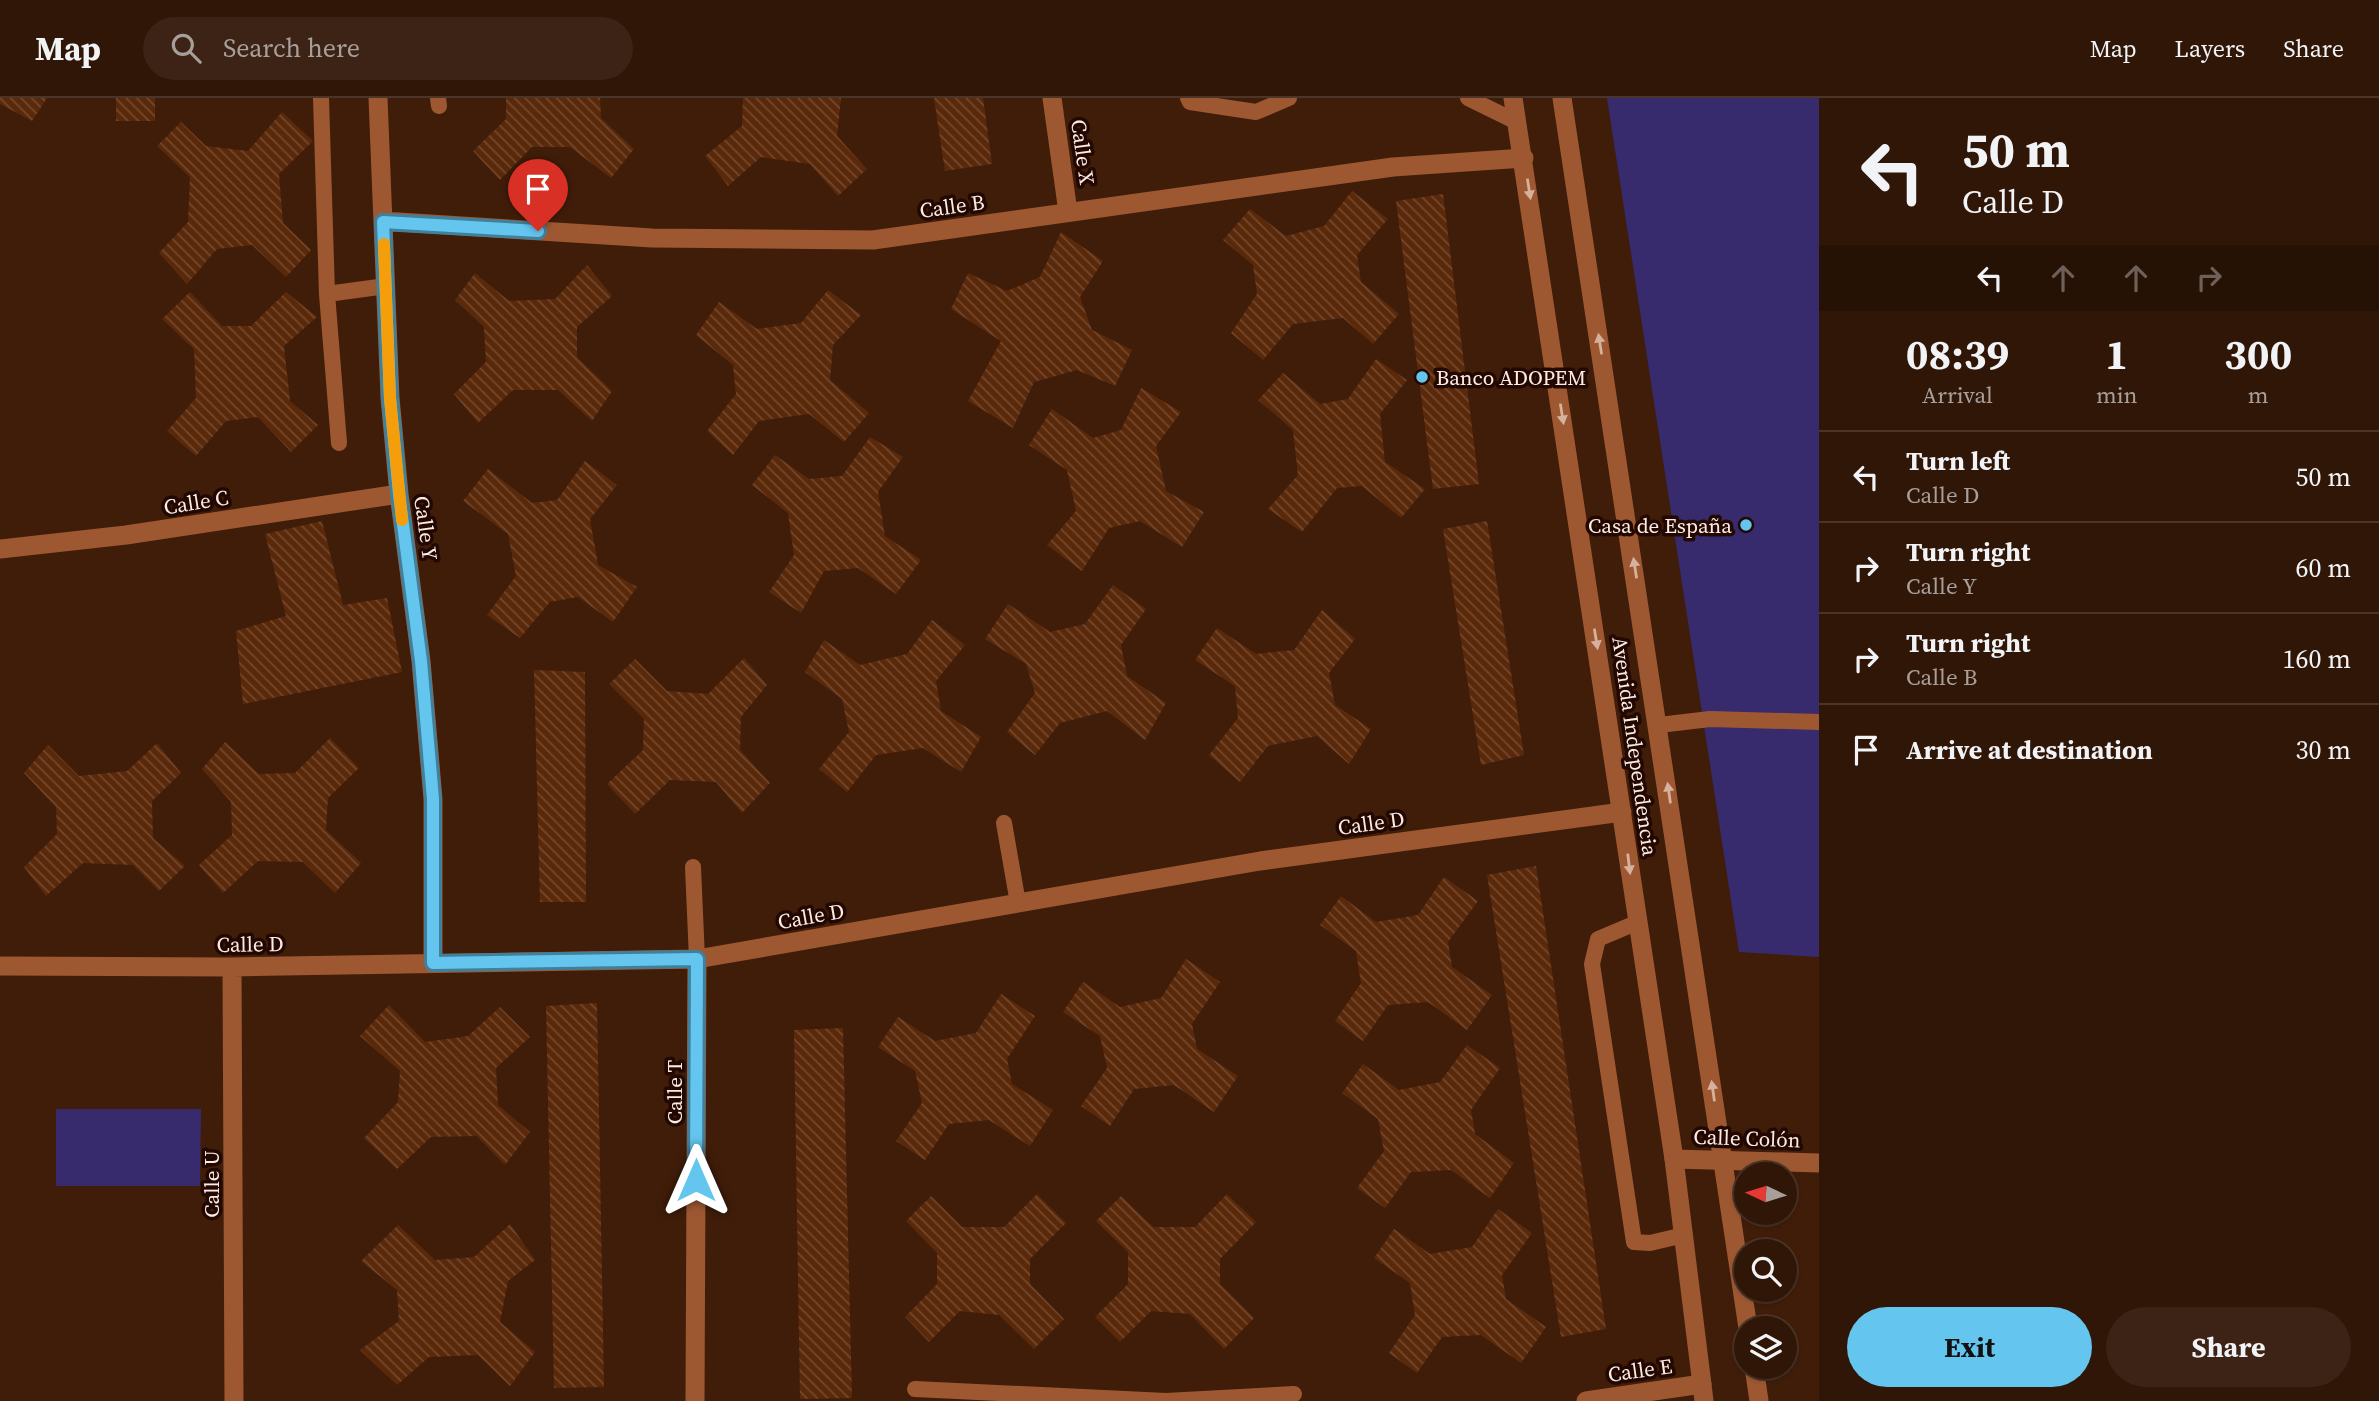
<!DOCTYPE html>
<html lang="en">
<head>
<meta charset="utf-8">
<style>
  :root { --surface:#301607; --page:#3c2315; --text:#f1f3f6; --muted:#a89f9b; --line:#4b3528; --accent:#64c5ee }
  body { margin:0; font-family:"Source Serif 4",serif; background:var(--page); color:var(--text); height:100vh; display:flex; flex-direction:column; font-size:26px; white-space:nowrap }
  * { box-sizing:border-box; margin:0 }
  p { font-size:23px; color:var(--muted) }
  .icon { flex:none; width:38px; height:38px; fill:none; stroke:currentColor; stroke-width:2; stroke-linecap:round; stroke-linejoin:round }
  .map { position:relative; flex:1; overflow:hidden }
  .details { display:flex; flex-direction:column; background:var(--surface); width:560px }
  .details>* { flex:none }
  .hud { background:#301607; color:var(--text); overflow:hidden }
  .needle { width:46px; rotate:274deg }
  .buttons { position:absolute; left:1734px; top:1064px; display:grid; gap:14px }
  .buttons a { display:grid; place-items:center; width:63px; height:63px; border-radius:50%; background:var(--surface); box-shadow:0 2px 5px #0004,0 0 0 2px var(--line); font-size:35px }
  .pin { position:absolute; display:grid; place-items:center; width:60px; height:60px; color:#fff; margin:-72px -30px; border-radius:50% 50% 50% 0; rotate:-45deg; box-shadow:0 0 7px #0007 }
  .pin .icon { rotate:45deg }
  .me { position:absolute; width:77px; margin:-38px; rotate:0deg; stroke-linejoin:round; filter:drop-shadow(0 0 5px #0008) }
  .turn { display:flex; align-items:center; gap:24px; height:147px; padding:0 28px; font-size:32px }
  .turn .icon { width:91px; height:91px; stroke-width:2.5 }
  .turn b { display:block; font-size:49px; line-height:60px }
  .lanes { display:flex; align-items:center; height:66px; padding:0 28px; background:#0003; justify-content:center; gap:35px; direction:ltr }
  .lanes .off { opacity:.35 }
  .eta { display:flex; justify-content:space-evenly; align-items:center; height:119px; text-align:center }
  .eta b { font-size:42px; font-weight:700; line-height:49px }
  .action { display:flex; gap:14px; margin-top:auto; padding:14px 28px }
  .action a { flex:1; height:80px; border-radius:42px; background:var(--accent); color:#111; font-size:28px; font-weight:700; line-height:80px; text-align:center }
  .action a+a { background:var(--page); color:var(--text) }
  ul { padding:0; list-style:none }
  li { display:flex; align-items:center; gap:21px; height:91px; padding:0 28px; border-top:2px solid var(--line) }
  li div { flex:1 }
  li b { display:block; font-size:26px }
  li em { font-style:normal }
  header { display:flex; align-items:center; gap:42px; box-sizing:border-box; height:98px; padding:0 35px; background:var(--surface); border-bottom:2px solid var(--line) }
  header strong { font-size:33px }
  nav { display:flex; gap:38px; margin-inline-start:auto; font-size:24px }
  .search { width:490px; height:63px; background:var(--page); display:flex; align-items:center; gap:18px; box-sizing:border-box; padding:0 24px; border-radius:38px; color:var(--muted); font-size:26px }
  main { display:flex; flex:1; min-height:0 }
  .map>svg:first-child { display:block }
  .green { fill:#372a6d }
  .building { fill:url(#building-back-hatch) }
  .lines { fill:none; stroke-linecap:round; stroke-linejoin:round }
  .service { stroke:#9d5832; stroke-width:16 }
  .minor { stroke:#9d5832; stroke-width:19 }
  .secondary { stroke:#9d5832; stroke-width:19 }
  .oneway { fill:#d6b19d }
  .route-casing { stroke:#41809b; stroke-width:18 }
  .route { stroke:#64c5ee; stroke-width:12 }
  .slow { stroke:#f59e0b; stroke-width:12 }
  .poi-dot { fill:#64c5ee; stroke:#220800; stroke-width:2.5 }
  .labels { text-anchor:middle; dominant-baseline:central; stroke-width:7; stroke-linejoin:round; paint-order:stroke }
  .street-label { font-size:21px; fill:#fcece4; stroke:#220800 }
  .poi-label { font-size:21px; fill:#fcece4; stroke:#220800; text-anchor:start }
</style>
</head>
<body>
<header>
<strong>Map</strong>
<div class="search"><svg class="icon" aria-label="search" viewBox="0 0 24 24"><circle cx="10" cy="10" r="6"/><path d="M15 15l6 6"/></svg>Search here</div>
<nav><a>Map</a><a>Layers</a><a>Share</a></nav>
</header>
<main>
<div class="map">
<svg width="1819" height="1303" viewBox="0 0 1819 1303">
  <defs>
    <pattern id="building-back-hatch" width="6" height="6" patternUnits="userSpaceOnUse" patternTransform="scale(1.75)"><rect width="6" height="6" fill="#5a290a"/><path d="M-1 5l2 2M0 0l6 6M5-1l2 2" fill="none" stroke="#73482e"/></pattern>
  </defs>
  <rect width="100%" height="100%" fill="#401d09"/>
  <!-- green -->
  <path class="green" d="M1607,0H1819V859L1739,854Z
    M56,1011H201L200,1088H56Z"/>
  <!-- building -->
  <path class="building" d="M0,0H47L32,23L0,6Z
    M116,0H155V23H116Z
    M506,0H600L601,20L634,51L611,80L570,49H532L500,82L473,53L506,21Z
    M743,0H841L837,38L867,71L838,98L810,66L761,59L728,88L705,58L742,28Z
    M934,0H983L992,66L945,73Z
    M282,14L313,43L279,76L283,125L311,152L286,179L252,147L217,151L187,186L159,155L188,124L190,79L157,48L181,24L206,48L248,53Z
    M1352,93L1388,121L1357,157L1361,184L1399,216L1373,246L1343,220L1293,226L1263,262L1231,235L1257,196L1253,167L1223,142L1250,111L1286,138L1324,128Z
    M1443,96L1479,386L1433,391L1396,103Z
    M1061,134L1103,163L1080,199L1092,232L1132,252L1115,288L1077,272L1034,284L1013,330L968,303L1001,243L951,211L968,175L1007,193L1040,179Z
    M587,167L612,198L577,229V259L612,293L592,323L558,292H513L478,325L454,296L486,264L484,229L455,202L475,175L509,203L555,201Z
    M828,192L861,217L833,247L830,282L869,315L844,344L809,316L759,323L733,357L707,333L736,296L733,267L696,237L719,204L757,231L801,225Z
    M190,194L222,228H251L286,194L317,219L284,248L290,303L318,327L291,354L258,319L226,323L196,358L167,333L196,300L194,251L162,221Z
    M1376,261L1407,282L1380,316L1385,364L1425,391L1401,420L1362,388L1337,390L1302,434L1268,411L1298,377L1293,332L1258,302L1283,275L1320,306L1348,301Z
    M1141,290L1181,314L1156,348L1166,393L1204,414L1182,449L1140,423L1109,430L1082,473L1047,447L1076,413L1067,372L1029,347L1052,311L1093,340L1121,332Z
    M870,339L903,359L878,394L885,438L921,462L896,496L858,470L824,473L801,515L769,494L794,457L788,415L752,387L775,357L809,381L842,378Z
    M585,363L617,387L590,421L598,467L637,489L613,524L578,499L550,504L520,540L487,517L516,478L508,436L463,403L488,371L532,405L557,402Z
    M322,423L343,507L387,500L402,574L243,606L236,533L286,518L265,436Z
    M1487,423L1524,657L1481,667L1443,431Z
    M1113,487L1146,511L1121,547L1127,578L1166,605L1145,642L1107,613L1060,625L1035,657L1007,634L1035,595L1026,566L985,541L1008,506L1050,534L1085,526Z
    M1322,512L1355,541L1329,575L1335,607L1371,631L1349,666L1317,638L1268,648L1240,684L1209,657L1238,620L1235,588L1195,562L1217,530L1256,556L1294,552Z
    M932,522L965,547L936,583L941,613L981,639L961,674L923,650L876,657L847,694L819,671L849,634L842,601L805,574L824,542L860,567L907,556Z
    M744,560L767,587L741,619L740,652L770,685L742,715L716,684L670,682L635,716L607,686L643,652L644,621L609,586L635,561L667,593L708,596Z
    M534,572L585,574L586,804H540Z
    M330,640L359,670L328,700L326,732L361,765L335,795L303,764L258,763L223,795L199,767L232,737L231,704L202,671L225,644L259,676L295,675Z
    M157,645L181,675L152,703L153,740L185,768L159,793L133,767L83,765L46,798L24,769L57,736L56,709L24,675L48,647L79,678L127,673Z
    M1536,768L1606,1231L1561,1239L1487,777Z
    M1444,779L1478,803L1448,844L1452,869L1492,897L1467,932L1428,904L1388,907L1363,943L1335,923L1361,885L1356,853L1320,827L1341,798L1376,824L1418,817Z
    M1186,861L1220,884L1192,926L1197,951L1238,978L1214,1014L1174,987L1134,991L1110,1028L1081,1008L1107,970L1100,938L1063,914L1083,884L1120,909L1161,900Z
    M1001,896L1035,918L1007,961L1012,986L1053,1012L1030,1048L989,1022L949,1026L925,1062L896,1043L922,1005L915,973L878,949L898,919L935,943L976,935Z
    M597,905L604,1289L554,1290L546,908Z
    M389,907L425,944L468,938L500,909L530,939L496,970L498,1007L530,1034L505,1067L477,1038L431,1039L397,1071L364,1040L398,1004L400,973L360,938Z
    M843,930L852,1300L800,1301L794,932Z
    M1467,947L1500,970L1471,1012L1475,1036L1514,1065L1490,1100L1451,1072L1411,1074L1385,1110L1357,1090L1384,1053L1378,1021L1342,995L1363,966L1399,992L1440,984Z
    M1037,1096L1066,1125L1030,1161V1186L1064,1221L1034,1251L999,1217L960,1213L929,1244L905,1219L937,1186V1155L906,1123L931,1098L962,1129H1004Z
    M1227,1096L1256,1124L1220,1161V1186L1254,1220L1224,1251L1190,1216L1151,1213L1120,1244L1095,1219L1128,1186V1154L1096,1123L1121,1098L1153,1129H1195Z
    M1498,1111L1532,1135L1502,1177L1506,1201L1546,1229L1521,1265L1481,1237L1442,1239L1417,1275L1389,1255L1415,1217L1410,1185L1374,1160L1394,1131L1430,1156L1472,1149Z
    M510,1126L535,1162L508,1183L500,1224L535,1254L510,1288L478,1257L429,1259L397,1287L360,1252L399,1223L397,1192L361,1163L398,1127L435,1162L474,1159Z"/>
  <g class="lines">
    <!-- service -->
    <path class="service" d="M321,0L327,196L339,345
      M438,0L439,8
      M1188,0L1190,4L1256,14L1289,0
      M1468,0L1517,24
      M327,196L386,188
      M1659,627L1710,621L1819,624
      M1004,725L1018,805
      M693,769L697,861
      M1636,825L1598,841L1592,866L1634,1144L1650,1145L1684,1137
      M915,1291L1166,1303
      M1166,1303L1294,1296"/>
    <!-- minor -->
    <path class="minor" d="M378,0L390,300L399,396L421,563L433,701V865
      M1052,0L1068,114
      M383,123L652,140L873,142L1393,69L1524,60
      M0,451L126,437L399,396
      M0,868L232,869L697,861L1260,763L1622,714
      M232,869L234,1303
      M1674,1061L1819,1065
      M695,1303L697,861
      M1586,1303L1702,1286"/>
    <!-- secondary -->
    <path class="secondary" d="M1513,0L1674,1061L1704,1303
      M1562,0L1748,1230
      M1754,1269L1759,1303"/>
  </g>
  <!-- one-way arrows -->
  <defs><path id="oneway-solid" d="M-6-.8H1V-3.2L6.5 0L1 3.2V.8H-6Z" transform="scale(1.75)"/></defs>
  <g class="oneway">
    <use href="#oneway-solid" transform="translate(1529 91) rotate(81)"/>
    <use href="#oneway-solid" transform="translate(1600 246) rotate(-99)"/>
    <use href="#oneway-solid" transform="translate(1562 316) rotate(81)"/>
    <use href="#oneway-solid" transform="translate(1635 470) rotate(-99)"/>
    <use href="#oneway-solid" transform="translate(1596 541) rotate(81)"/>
    <use href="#oneway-solid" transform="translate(1669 695) rotate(-98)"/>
    <use href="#oneway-solid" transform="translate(1629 766) rotate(83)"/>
    <use href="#oneway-solid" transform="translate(1713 993) rotate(-98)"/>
  </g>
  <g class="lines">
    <defs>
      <path id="route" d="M538,133L383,124L390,300L399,396L421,563L433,701V865L697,861L696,1082"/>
    </defs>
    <!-- route casing -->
    <use href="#route" class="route-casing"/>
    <!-- route -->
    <use href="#route" class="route"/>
    <!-- slow -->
    <path class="slow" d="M384,146L390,300L402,422"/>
  </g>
  <!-- markers -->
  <g class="poi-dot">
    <circle cx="1422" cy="279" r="7"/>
    <circle cx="1746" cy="427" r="7"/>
  </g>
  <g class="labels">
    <!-- street labels -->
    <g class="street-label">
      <text transform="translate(1083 54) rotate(82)">Calle X</text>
      <text transform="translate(952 108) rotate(-8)">Calle B</text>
      <text transform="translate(196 404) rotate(-9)">Calle C</text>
      <text transform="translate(426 430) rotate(82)">Calle Y</text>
      <text transform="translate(1635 648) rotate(82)">Avenida Independencia</text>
      <text transform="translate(1371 725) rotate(-8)">Calle D</text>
      <text transform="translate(811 818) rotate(-10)">Calle D</text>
      <text transform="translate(250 846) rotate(-1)">Calle D</text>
      <text transform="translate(674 994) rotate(-90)">Calle T</text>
      <text transform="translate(1747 1040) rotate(2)">Calle Colón</text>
      <text transform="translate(211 1086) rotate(-90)">Calle U</text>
      <text transform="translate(1640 1272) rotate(-8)">Calle E</text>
    </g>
    <!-- poi labels -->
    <g class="poi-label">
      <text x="1436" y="279">Banco ADOPEM</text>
      <text x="1732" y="427" text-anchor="end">Casa de España</text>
    </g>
  </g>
</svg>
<div class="buttons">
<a><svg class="needle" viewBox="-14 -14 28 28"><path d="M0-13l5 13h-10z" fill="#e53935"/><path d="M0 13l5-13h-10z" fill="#a89f9b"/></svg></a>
<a><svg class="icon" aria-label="search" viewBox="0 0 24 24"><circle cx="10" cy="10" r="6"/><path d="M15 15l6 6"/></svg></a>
<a><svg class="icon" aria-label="layers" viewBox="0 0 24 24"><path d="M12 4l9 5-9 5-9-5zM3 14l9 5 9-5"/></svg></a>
</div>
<div class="pin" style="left:538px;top:133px;background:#d93025"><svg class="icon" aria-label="arrive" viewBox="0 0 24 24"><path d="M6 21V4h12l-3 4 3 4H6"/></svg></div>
<svg class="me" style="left:696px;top:1082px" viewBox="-20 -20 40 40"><path d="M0-17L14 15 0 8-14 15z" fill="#64c5ee" stroke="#fff" stroke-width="4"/></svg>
</div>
<section class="details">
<div class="hud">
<div class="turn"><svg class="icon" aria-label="left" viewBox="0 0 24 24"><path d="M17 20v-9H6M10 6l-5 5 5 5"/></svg><div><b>50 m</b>Calle D</div></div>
<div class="lanes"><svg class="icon" aria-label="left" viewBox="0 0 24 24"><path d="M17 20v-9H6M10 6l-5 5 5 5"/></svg><svg class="icon off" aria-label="ahead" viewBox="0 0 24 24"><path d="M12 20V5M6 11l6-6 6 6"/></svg><svg class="icon off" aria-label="ahead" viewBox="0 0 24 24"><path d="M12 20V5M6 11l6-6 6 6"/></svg><svg class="icon off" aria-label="right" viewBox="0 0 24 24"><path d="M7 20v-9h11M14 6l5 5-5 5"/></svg></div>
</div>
<div class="eta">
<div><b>08:39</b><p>Arrival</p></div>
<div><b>1</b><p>min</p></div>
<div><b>300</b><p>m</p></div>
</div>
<ul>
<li><svg class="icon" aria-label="left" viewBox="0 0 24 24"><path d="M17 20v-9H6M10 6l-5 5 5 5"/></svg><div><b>Turn left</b><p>Calle D</p></div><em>50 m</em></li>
<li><svg class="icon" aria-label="right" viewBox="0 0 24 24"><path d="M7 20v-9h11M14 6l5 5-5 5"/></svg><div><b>Turn right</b><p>Calle Y</p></div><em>60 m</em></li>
<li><svg class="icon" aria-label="right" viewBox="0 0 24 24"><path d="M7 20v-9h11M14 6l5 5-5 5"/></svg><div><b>Turn right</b><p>Calle B</p></div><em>160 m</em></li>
<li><svg class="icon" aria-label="arrive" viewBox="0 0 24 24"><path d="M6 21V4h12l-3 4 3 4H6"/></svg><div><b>Arrive at destination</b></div><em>30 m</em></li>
</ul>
<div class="action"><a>Exit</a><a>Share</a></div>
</section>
</main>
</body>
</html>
